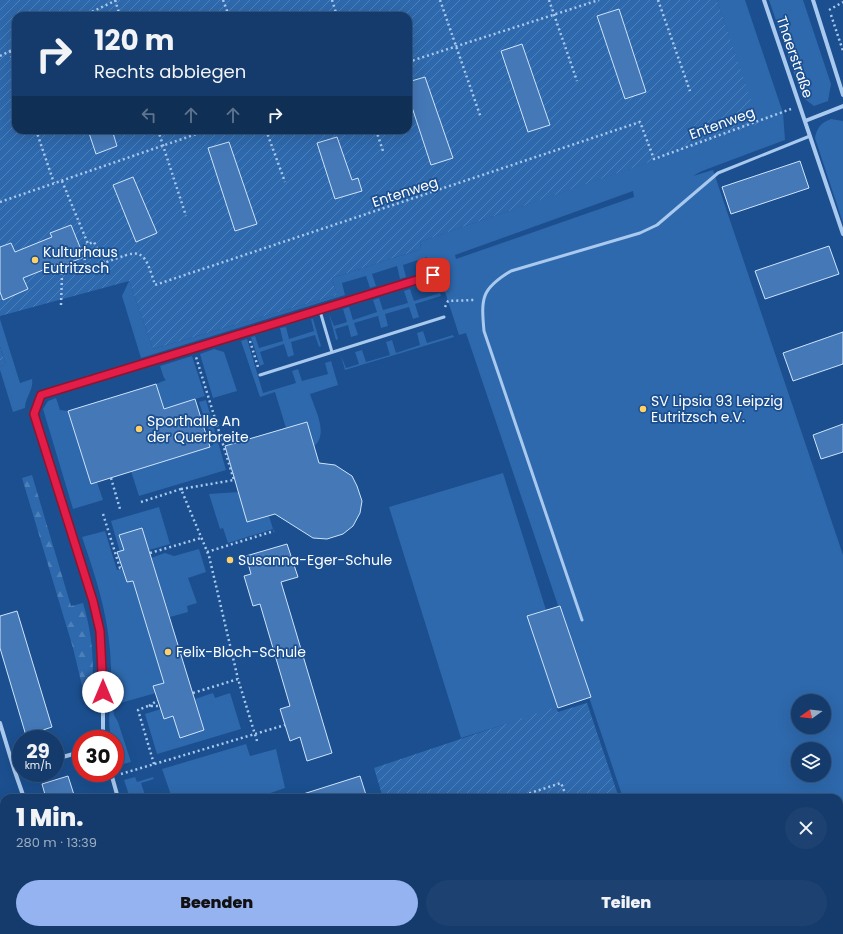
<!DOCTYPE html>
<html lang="de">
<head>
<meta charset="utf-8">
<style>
  :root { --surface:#143b6b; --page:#1d4271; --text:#f1f3f6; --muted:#9dadc1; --line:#33557e; --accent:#95b2f1 }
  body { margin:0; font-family:Poppins,sans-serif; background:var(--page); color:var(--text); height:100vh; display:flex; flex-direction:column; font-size:15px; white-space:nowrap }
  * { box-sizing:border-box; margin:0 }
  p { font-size:13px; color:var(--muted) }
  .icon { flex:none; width:22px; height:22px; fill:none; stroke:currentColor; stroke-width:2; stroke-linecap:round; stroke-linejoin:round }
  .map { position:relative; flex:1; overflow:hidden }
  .details { position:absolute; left:0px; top:794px; width:843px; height:140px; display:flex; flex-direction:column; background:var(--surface); border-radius:12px 12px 0 0; box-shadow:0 4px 16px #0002,0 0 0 1px var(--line) }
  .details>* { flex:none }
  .guide { position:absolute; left:12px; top:12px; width:400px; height:122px; border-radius:12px; box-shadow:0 4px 16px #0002,0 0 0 1px var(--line); background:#143b6b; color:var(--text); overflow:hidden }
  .needle { width:26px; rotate:256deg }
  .fabs { position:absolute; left:791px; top:694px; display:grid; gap:8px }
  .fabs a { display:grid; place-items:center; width:40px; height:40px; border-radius:50%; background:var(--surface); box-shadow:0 4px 16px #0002,0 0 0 1px var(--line); font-size:20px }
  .speed { position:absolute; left:12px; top:730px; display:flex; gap:8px; font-size:20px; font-weight:700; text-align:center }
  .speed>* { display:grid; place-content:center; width:52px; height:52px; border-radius:50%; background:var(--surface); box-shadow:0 4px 16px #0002,0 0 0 1px var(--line); line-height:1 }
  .speed small { font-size:10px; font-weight:400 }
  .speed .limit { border:6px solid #d22; background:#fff; color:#111 }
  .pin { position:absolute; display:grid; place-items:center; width:34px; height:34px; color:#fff; margin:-17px; border-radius:8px; box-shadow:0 2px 6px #0006 }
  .me { position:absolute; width:44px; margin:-22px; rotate:0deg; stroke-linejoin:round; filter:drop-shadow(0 0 3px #0008) }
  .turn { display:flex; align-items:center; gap:14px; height:84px; padding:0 16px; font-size:18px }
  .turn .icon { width:52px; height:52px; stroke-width:2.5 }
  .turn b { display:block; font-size:28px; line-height:34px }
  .lanes { display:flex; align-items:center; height:38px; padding:0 16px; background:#0003; justify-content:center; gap:20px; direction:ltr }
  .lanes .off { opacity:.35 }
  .round { display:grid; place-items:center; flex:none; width:42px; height:42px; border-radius:21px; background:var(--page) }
  .head { display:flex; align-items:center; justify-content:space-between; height:68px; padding:0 16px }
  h1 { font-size:24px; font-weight:800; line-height:30px }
  .cta { display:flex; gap:8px; margin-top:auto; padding:8px 16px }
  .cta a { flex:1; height:46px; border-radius:24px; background:var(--accent); color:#111; font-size:16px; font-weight:800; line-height:46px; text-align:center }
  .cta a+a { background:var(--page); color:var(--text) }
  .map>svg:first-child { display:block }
  .grass { fill:#2e69ad; fill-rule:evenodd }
  .forest { fill:url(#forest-firs) }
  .garden { fill:url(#garden-furrows); fill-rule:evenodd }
  .building { fill:#4478b7; stroke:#cfe3fa }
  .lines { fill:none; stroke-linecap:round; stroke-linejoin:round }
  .path { stroke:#a9c9ee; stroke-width:2.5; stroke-dasharray:2 3; stroke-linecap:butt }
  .service { stroke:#a9c9ee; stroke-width:3 }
  .minor { stroke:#a9c9ee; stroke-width:4 }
  .route-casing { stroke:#92132f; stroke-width:10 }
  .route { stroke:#e11d48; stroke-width:7 }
  .poi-dot { fill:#ffd166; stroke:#1b4f8f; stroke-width:1.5 }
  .labels { text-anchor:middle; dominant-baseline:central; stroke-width:3.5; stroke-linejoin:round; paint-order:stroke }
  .street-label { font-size:14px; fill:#fff; stroke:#1b4f8f }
  .poi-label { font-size:14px; fill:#fff; stroke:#1b4f8f; text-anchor:start }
</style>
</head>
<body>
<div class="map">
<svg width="843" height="934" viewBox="0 0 843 934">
  <defs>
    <pattern id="forest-firs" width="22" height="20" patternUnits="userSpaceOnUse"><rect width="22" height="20" fill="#2e69ad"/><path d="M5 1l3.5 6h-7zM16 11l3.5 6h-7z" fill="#4d80b9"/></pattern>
    <pattern id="garden-furrows" width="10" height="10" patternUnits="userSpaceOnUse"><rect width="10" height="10" fill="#2e69ad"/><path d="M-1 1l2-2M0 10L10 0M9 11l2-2" fill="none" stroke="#4d80b9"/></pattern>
  </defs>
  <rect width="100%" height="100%" fill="#1b4f8f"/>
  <!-- grass -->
  <path class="grass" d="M717,0H745L783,113L785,140L702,171L693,176L713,170L843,555V805L839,806V798H623L466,333L459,335L437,267L432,263L433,269H431L427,257L403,265L406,277L400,279L397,266L372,274L376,286L370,288L366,276L342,283L345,295L141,358L122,296L129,281L153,349L337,295L332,278L421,249L420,242L428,239L758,124ZM633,191L634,197L456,259L455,255ZM798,701H824V727H798ZM798,749H824V775H798Z
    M769,0H803L831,84L828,101L814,106L802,97Z
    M831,119L843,121V223L815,138C817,127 821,123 831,119Z
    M410,289L414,301L440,293L441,296L415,304L419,317L413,319L409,307L385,314L388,326L381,328L378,316L354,323L358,335L351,337L348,325L335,329L338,339L336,340L329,314L334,326L347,322L343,309L349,307L353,320L377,312L373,300L379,298L383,310L408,303L404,291Z
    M0,319L20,383L32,379C34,390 25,397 25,408L13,412L0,370V367L6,364L0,347Z
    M311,319H313L321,346L319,347L315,335L291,342L294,355L288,357L284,344L260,352L264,364L260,366L251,337L255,336L259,348L283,341L280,328L286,327L289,339L314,331Z
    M423,331L427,343L453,335L454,337L345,370L341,356L346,368L359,364L355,352L362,350L366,362L390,355L386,342L392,340L396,353L420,345L417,333Z
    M247,339L263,393L296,383L292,371L298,369L302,381L328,374L325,363L331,361L338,385L310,394C315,410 329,434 314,446L307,422L286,428L275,392L260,397L241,341Z
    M214,349L224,352L237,391L213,398L200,354Z
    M192,356L205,396L164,409L156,384L166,380L164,378L160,366Z
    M56,398L60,410L68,411L91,484L97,482L103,500L73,509L43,409L48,401Z
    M206,400L226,470L139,496L131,471L213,445L199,402Z
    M503,473L546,610L528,616L558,708L461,738L389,507Z
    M239,492L247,522L269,516L273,529L228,543L223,528L220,529L209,494Z
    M159,507L170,544L149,550L142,528L119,535L124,550L120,552L111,521Z
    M105,531L117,570L122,569L127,582L133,581L164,683L154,686L156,693L113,705L114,715L118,722L131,762L120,765L115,749V739H112C107,724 110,711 111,697C112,682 111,666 110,651C107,611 95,575 82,537Z
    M199,549L206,572L188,578L197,603L187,606L188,612L170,617L151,558L165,553L174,556Z
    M213,693L215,698L230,693L241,729L157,754L145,714L161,709L164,719L173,716L180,738L204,730L195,699Z
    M246,744L250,756L276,749L285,788L256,798H172L162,769Z
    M135,777L137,782L153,777L154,779L141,783L146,798H130L124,780Z"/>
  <!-- forest -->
  <path class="forest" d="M32,475L71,606L83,603C93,636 95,667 91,701L86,702L73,648L22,478Z"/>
  <!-- garden -->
  <path class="garden" d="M0,0H717L759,124L428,239L420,242L421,249L332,278L337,295L153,349L129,281L0,316ZM16,16H408V130H16Z
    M0,348L6,364L0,367Z
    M587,703L619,798H383L374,768L556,707L558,712Z
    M422,930H486L473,934H423Z"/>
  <!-- building -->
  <path class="building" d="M619,9L646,92L625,99L597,16Z
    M522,44L550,125L528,132L501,51Z
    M425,77L453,158L431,165L408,95V82Z
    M88,130H112L117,146L96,154Z
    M337,137L352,180L358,178L362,191L335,199L317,143Z
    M229,142L257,224L235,231L208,148Z
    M800,161L809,188L731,214L722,187Z
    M133,177L157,233L136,242L113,185Z
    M71,225L84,257L64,265L63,262L23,278L28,289L3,300L0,292V247L11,243L15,252L52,237L50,233Z
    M829,246L839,274L765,299L755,271Z
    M843,332V364L793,381L783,353Z
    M156,384L164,409L195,399L210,447L91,484L68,411Z
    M307,422L319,463L335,465L352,476L357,486L362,501L360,513L353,526L343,534L327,539L313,538L275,514L247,522L225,446Z
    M843,424V452L821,459L813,435Z
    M142,528L204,730L180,738L173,716L164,719L153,686L164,683L133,581L127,582L117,552L124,550L119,535Z
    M287,544L298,577L281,582L332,753L307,761L300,737L290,741L280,709L290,706L260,604L253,606L244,576L251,574L246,556Z
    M560,606L591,697L558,708L527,616Z
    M17,611L52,727L43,730L46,739H27L0,648V616Z
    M68,776L75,798H46L42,784Z
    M360,776L367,798H300V795Z"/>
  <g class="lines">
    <!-- path -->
    <path class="path" d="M115,0L120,16
      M223,0L229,16
      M332,0L337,16
      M440,0L481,118
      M549,0L577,81
      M658,0L690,91
      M829,10L843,2
      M831,15L843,51
      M83,16L117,0
      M10,51L16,70
      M0,56L16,48
      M408,62L599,0
      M36,130L54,183
      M158,130L186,216
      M266,130L285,182
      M376,130L383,151
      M62,181L88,244L94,242L104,263C140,250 143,245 155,285L640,122L654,159L791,109
      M0,202L208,130
      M61,305L62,274L85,264L84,246L88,244
      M445,307L448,301L474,300
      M250,341L258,367
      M111,478L120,509
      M181,489L234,480L196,357
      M141,502L181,489L209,556L238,679
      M103,514L120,568H122
      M207,552L274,531
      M150,553L201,538
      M193,693L238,679L257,741
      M149,706L158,700
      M154,764L138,710L148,706H160
      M121,774L285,725
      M515,798L561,783L567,798
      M839,811L843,810
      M430,930V932L438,930"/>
    <!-- service -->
    <path class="service" d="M320,311L332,352
      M260,375L444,317
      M41,395L433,275
      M582,620L484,331C481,298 481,289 511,271L640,233L657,225L718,173L810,136"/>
    <!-- minor -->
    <path class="minor" d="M764,0L843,234
      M813,0L843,95
      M805,121L843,106
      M41,395L34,414L93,601L100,631L103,661V739
      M0,723L14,769L21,767
      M55,759L81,752
      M14,769L24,798
      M111,773L118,798
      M0,869L4,867
      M156,930L158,934"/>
  </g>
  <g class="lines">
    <defs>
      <path id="route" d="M103,692L100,631L93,601L34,414L41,395L433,275"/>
    </defs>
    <!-- route casing -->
    <use href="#route" class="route-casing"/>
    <!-- route -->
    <use href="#route" class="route"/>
  </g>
  <!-- markers -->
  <g class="poi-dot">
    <circle cx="35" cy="260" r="4"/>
    <circle cx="643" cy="409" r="4"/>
    <circle cx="139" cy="429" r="4"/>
    <circle cx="230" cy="560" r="4"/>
    <circle cx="168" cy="652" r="4"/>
  </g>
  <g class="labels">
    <!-- street labels -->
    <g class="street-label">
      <text transform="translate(795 57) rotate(71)">Thaerstraße</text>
      <text transform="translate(722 123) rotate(-20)">Entenweg</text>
      <text transform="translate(405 192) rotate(-18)">Entenweg</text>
    </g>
    <!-- poi labels -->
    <g class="poi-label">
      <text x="43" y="252">Kulturhaus<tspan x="43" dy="16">Eutritzsch</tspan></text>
      <text x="651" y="401">SV Lipsia 93 Leipzig<tspan x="651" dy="16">Eutritzsch e.V.</tspan></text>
      <text x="147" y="421">Sporthalle An<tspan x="147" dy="16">der Querbreite</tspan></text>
      <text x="238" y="560">Susanna-Eger-Schule</text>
      <text x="176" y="652">Felix-Bloch-Schule</text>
    </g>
  </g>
</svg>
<div class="fabs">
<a><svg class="needle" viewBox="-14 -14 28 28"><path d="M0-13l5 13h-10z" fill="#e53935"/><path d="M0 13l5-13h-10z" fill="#9dadc1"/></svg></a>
<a><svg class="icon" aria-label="layers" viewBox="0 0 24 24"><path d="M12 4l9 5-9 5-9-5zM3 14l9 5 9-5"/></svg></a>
</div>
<div class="speed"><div>29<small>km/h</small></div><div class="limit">30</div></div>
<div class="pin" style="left:433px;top:275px;background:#d93025"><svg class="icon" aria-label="arrive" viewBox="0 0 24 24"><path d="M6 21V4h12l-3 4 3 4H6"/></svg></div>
<svg class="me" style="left:103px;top:692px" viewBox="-20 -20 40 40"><circle r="19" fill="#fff"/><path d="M0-13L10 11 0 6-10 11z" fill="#e11d48"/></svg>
<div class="guide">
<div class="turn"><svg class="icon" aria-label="right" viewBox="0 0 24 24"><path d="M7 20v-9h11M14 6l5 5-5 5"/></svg><div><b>120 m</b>Rechts abbiegen</div></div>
<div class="lanes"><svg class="icon off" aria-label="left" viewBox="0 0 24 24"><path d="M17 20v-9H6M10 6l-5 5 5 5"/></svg><svg class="icon off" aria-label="ahead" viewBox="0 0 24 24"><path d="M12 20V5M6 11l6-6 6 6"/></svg><svg class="icon off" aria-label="ahead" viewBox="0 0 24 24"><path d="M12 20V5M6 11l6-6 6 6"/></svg><svg class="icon" aria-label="right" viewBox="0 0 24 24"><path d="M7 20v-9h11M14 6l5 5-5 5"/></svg></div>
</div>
<section class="details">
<div class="head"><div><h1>1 Min.</h1><p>280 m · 13:39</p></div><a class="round"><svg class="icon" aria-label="close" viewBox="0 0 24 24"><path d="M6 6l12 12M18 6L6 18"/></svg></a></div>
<div class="cta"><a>Beenden</a><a>Teilen</a></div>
</section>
</div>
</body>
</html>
